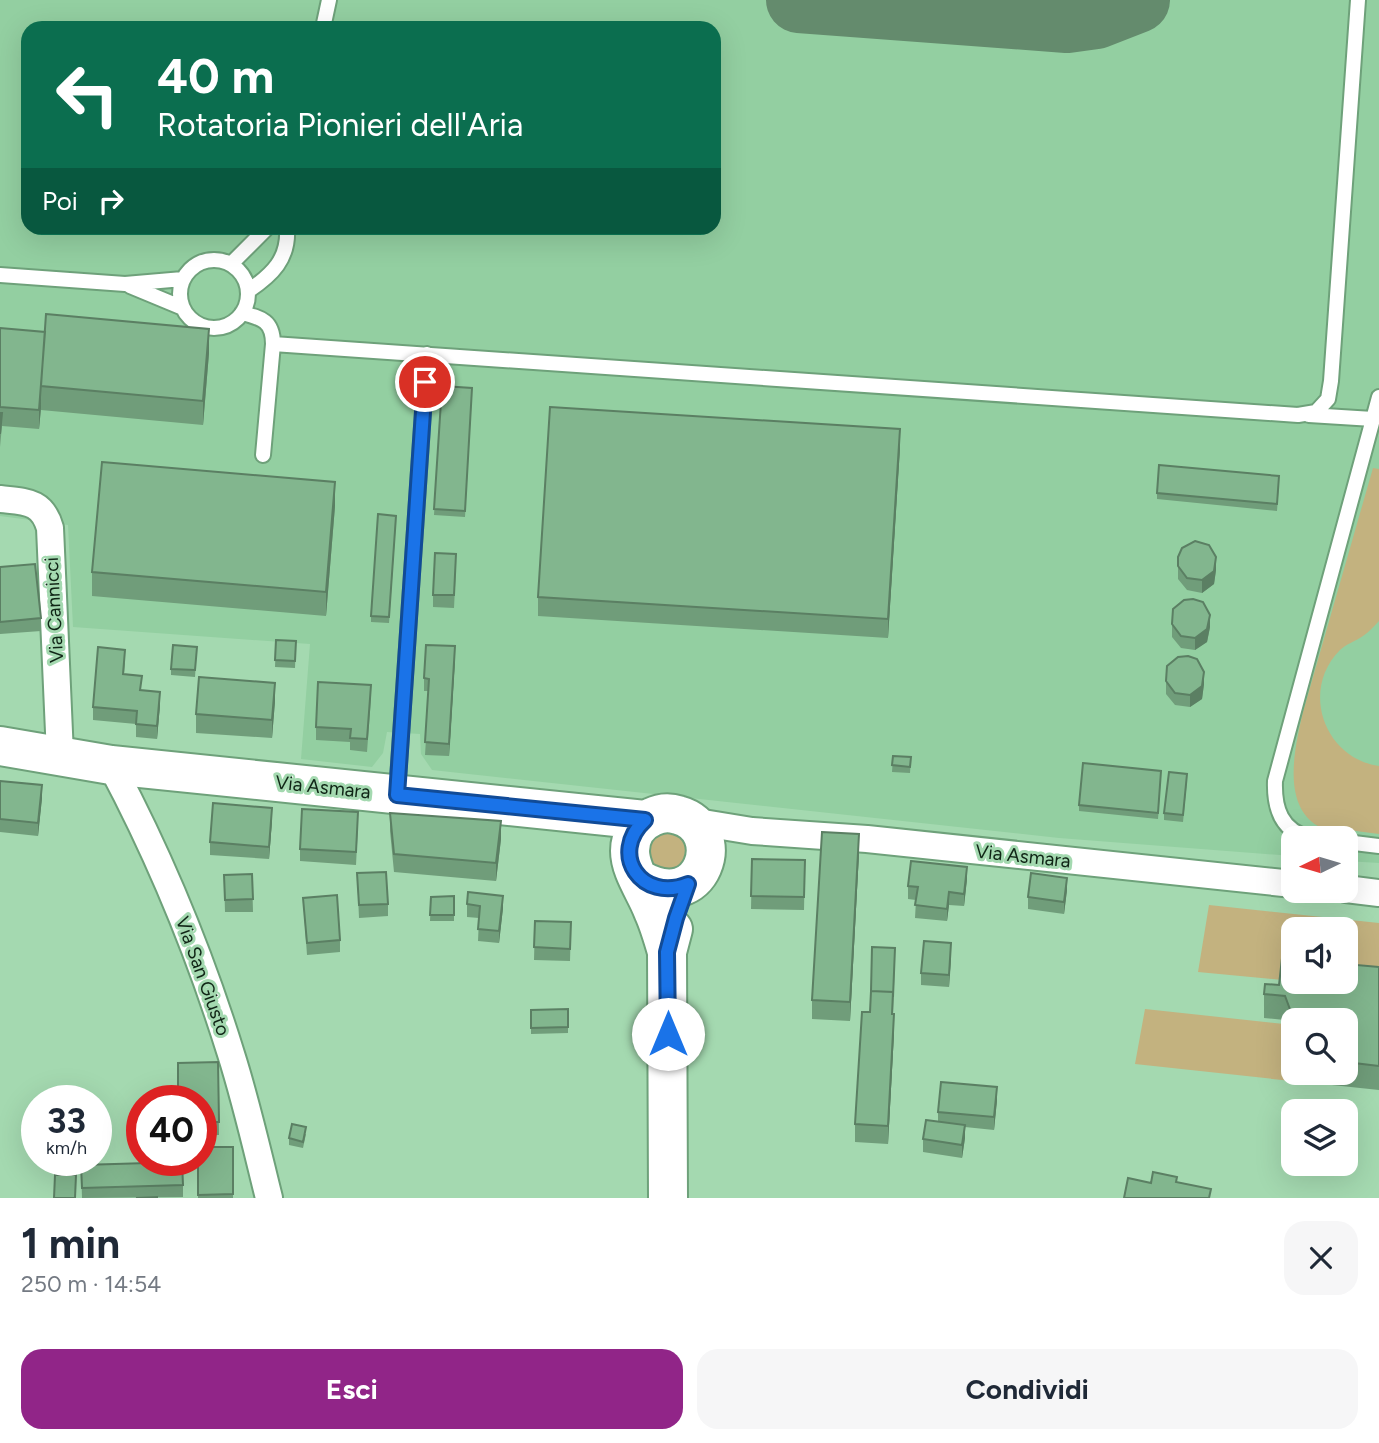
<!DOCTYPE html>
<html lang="it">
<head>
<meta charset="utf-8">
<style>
  :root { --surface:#fff; --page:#f6f6f7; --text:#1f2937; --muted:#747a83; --accent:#912588 }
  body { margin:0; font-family:Figtree,sans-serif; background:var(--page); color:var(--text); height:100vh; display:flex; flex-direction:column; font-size:26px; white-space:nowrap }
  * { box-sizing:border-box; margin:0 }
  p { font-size:23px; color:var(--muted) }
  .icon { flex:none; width:38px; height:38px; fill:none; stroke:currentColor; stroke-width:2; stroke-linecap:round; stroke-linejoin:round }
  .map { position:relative; height:1198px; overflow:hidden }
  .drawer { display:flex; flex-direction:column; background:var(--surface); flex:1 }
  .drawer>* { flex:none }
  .guide { position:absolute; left:21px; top:21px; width:700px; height:214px; border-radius:21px; box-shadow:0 7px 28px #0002; background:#0b6e4f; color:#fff; overflow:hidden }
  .needle { width:46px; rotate:265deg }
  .tools { position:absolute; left:1281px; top:826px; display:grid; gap:14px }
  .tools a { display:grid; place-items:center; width:77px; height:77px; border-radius:14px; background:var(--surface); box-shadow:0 7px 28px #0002; font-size:35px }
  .speed { position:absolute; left:21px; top:1085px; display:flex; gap:14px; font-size:35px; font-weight:700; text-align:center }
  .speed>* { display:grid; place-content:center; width:91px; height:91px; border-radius:50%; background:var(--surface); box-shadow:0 7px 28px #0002; line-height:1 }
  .speed small { font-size:18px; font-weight:400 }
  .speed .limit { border:10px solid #d22; background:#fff; color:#111 }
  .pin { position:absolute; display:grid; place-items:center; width:60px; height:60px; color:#fff; margin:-30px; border:4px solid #fff; border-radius:50%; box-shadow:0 2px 7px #0007 }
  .me { position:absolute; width:77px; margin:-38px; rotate:0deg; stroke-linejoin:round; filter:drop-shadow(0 0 5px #0008) }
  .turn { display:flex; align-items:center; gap:24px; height:147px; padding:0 21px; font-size:32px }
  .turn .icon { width:91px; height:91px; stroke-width:2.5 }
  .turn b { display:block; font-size:49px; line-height:60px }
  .then { display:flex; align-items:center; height:66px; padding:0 21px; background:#0003; gap:14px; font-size:26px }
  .round { display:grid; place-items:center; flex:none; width:74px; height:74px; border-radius:21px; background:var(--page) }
  .summary { display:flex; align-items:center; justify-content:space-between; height:119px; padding:0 21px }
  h1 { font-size:42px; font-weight:700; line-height:52px }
  .cta { display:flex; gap:14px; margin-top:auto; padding:14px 21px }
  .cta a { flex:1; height:80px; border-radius:21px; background:var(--accent); color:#fff; font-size:28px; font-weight:700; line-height:80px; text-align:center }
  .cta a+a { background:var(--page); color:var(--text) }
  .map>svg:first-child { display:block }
  .built { fill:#93cfa1; fill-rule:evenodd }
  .green { fill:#c3b27f }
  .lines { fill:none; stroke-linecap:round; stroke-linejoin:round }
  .taxiway { stroke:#648b6d; stroke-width:66 }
  .lane-casing { stroke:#6ea17a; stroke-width:18 }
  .street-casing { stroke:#6ea17a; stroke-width:30 }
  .secondary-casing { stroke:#6ea17a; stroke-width:42 }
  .lane { stroke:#fff; stroke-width:14 }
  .street { stroke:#fff; stroke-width:26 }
  .secondary { stroke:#fff; stroke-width:38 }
  .wall { fill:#709d7a }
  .shaded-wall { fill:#5b7f63 }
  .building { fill:#82b68e; stroke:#5b7f63; stroke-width:2 }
  .route-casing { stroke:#114b97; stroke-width:18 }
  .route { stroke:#1a73e8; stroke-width:12 }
  .labels { text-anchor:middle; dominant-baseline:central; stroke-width:6; stroke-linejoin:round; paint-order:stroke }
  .street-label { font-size:19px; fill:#102516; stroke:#a4d9b0 }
</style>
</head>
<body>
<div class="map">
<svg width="1379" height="1198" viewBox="0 0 1379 1198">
  <rect width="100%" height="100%" fill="#a4d9b0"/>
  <!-- built -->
  <path class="built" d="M0,0H1379V863L1346,861V838H1293V856L1059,838L432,770L421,754L420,734L387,732L383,753L372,767L301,759L310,644L73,627L68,525L0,516ZM28,28H714V228H28Z"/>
  <!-- green -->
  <path class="green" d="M1373,468L1379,469V621C1374,626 1369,632 1363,636C1356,641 1346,644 1340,650C1300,690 1324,758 1379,766V834L1318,826C1281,804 1295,747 1303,712Z
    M666,830L679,834L689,848L682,868L658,872L647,860L649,840Z
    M1209,905L1379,923V989L1346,982V929H1293V981L1198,972Z
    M1145,1009L1284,1024L1293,1049V1073H1304L1310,1083L1135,1064Z"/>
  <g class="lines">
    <!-- taxiway -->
    <path class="taxiway" d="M799,0L1067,20L1096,16L1137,0"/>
    <defs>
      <path id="lane" d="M323,28L329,0
        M180 294a34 34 0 1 1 68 0a34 34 0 1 1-68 0Z
        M231,264L267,228
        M0,275L125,284L183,279
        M130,286L183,308
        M248,291C272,275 289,259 287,228
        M242,313C262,318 273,321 273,344
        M1309,415L1373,419
        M263,455L273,344L1298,415L1316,412L1328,399L1331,381L1358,0
        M397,793L427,354
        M1310,838C1281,831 1274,808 1275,781L1379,397
        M1346,842L1379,846"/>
      <path id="street" d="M0,499C25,502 42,500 50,528L60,755
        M111,765C160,857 200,954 231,1054C246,1101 257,1150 269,1198
        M691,821L752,831L867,839L1293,884
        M1346,889L1379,893"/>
      <path id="secondary" d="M0,746L111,765L645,820
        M639,879C704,917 730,829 678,815C669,812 660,813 652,817C638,823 630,836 630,851C630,871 646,892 653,911C659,924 663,938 667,952
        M668,1198L667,952L673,929"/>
    </defs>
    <!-- lane casing -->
    <use href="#lane" class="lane-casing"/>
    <!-- street casing -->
    <use href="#street" class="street-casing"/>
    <!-- secondary casing -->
    <use href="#secondary" class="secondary-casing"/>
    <!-- lane -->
    <use href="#lane" class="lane"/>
    <!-- street -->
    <use href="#street" class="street"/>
    <!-- secondary -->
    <use href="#secondary" class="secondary"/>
  </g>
  <!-- wall -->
  <path class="wall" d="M0,328L209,353L203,425L41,410V408L39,429L2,426L0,447Z
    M442,386L472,394L465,517L434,515Z
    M900,448L888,638L538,616V597Z
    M1279,483L1277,511L1157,499V493Z
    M335,506L326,616L92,596V572Z
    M396,522L389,623L371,622V616Z
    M1178,557L1216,570L1214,584L1202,593L1187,590L1178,579Z
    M0,567L41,618V631L0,634Z
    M456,567L454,608L433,607V595Z
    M1172,624L1210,627L1207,642L1195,650L1181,648L1172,637Z
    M276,640L296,641L295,668L275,667Z
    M197,647L195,677L171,675V669Z
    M455,659L449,756L425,755L429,691H424V678Z
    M125,662L124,674L142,690L160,705L157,739L136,737V724L93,720V707Z
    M1166,681L1204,684L1202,699L1190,707L1175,705L1166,694Z
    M371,698L367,752L350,750V742L316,740V727Z
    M275,701L272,738L196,733V714Z
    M893,756L911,757L910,773L892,772Z
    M1161,777L1158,819L1079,811V805Z
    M0,781L42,798L38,836L0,832Z
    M1187,781L1183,822L1164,820V813Z
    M390,813L501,839L496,881L394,872L390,831Z
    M272,820L269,859L210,855V842Z
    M358,825L356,865L300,861V849Z
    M859,853L850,1021L812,1019V1000Z
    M752,859L805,860L804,910L751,909Z
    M357,873L388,904V916L359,918Z
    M252,874L253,912H225L224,875Z
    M967,879L964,906L949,905L947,921L915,918L916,900L908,899V886Z
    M1067,890L1064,914L1028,909V897Z
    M454,896V921H430L431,897Z
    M303,898L340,940V952L307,955Z
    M467,904L503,908L499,943L478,941L479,918L467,917Z
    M535,921L571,922L570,961L534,960Z
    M951,956L949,987L921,985V973Z
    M895,960L893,1014L894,1033L888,1144L855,1142V1124L870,1012Z
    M1379,967V1090L1313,1083L1307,1073H1346V1020H1293V1042L1285,1020L1264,1018V994L1279,985Z
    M568,1009V1033L531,1034V1010Z
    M218,1062L219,1135H201V1101Z
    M997,1100L994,1130L965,1127V1138L962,1158L923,1152V1139L938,1122V1112Z
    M306,1134L303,1148L289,1145V1138Z
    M233,1147V1198H198V1160Z
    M81,1165L183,1185V1197L82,1198Z"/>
  <!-- shaded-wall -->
  <path class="shaded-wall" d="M209,329V353L203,425V401Z
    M41,389V408L39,429V410Z
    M900,429V448L888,638V619Z
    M335,482V506L326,616V592Z
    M1216,557V570L1214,584L1202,593V580Z
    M1210,615V627L1207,642L1195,650V638Z
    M455,646V659L449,756V744Z
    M1204,672V684L1202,699L1190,707V695Z
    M275,683V701L272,738V720Z
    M160,692V705L157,739V726Z
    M42,785V798L38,836V823Z
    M272,808V820L269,859V847Z
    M501,821V839L496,881V863Z
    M859,834V853L850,1021V1002Z
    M967,867V879L964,906V894Z
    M1067,878V890L1064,914V902Z
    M949,892V905L947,921V909Z
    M503,896V908L499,943V931Z
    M951,943V956L949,987V975Z
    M894,1014V1033L888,1144V1126Z
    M997,1087V1100L994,1130V1117Z
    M965,1125V1138L962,1158V1145Z"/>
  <!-- building -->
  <path class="building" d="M46,314L209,329L203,401L41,386Z
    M0,328L45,332L39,410L0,407Z
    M442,386L472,388L465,511L434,509Z
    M550,407L900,429L888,619L538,597Z
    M0,413H2L0,434Z
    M102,462L335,482L326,592L92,572Z
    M1159,465L1279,476L1277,504L1157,493Z
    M378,514L396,516L389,617L371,616Z
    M1195,541L1209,545L1216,557L1214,571L1202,580L1187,578L1178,566V557L1182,548Z
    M435,553L456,554L454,595H433Z
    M35,564L41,618L0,622V567Z
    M1193,599L1203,602L1210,615L1207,629L1195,638L1181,636L1172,624L1173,609L1184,600Z
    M276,640L296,641L295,661L275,660Z
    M173,645L197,647L195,670L171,669Z
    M426,645L455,646L449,744L425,742L429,679L424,678Z
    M98,647L125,650L123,674L142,676L140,690L160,692L157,726L136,724L137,711L93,707Z
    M1188,656L1197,659L1204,672L1202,686L1190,695L1175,693L1166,681L1167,666L1178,657Z
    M199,677L275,683L272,720L196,714Z
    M318,682L371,685L367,739L350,738L351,729L316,727Z
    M893,756L911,757L910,767L892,765Z
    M1083,763L1161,771L1158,813L1079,805Z
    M1169,772L1187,774L1183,815L1164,813Z
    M0,781L42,785L38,823L0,819Z
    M213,803L272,808L269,847L210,842Z
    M302,809L358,812L356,852L300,849Z
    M390,813L501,821L496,863L394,854Z
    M822,832L859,834L850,1002L812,1000Z
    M752,859L805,860L804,897L751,896Z
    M911,861L967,867L964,894L949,892L947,909L915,905L918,887L908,886Z
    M386,872L388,904L359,905L357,873Z
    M1031,873L1067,878L1064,902L1028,897Z
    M252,874L253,899L225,900L224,875Z
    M468,892L503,896L499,931L478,929L480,906L467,904Z
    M337,895L340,940L307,943L303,898Z
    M454,896V915H430L431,897Z
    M535,921L571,922L570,949L534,947Z
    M924,941L951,943L949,975L921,973Z
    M872,947L895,948L893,997V992L871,991Z
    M1282,958L1293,959V982H1346V964L1379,967V1066L1346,1062V1020H1294L1285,996L1264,994L1265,984L1279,985Z
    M871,991L893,992L892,1014H894L888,1126L855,1124L862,1012H870Z
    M568,1009V1027L531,1028V1010Z
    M218,1062L219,1122H201V1101H178V1063Z
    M941,1082L997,1087L994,1117L938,1112Z
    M926,1120L965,1125L962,1145L923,1139Z
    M292,1124L306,1127L303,1142L289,1138Z
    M201,1147H233V1194L198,1195V1160H201Z
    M182,1162L183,1185L82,1188L81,1165Z
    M1153,1172L1177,1177L1176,1182L1211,1189L1209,1198H1124L1128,1178L1151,1183Z
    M55,1175H76L75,1198H54Z
    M157,1197V1198H136Z"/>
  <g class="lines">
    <defs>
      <path id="route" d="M425,382L397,795L645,820C608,854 642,903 688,884L676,918L667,952L668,1034"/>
    </defs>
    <!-- route casing -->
    <use href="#route" class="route-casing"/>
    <!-- route -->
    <use href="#route" class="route"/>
  </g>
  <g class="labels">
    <!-- street labels -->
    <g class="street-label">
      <text transform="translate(54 610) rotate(-93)">Via Cannicci</text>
      <text transform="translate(323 787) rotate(6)">Via Asmara</text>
      <text transform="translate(1023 856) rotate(6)">Via Asmara</text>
      <text transform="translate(203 976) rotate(70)">Via San Giusto</text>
    </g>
  </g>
</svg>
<div class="tools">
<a><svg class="needle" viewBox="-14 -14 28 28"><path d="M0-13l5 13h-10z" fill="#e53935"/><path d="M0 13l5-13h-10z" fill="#747a83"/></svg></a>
<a><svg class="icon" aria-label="sound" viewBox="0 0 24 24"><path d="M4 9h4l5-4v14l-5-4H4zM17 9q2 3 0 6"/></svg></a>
<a><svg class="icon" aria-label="search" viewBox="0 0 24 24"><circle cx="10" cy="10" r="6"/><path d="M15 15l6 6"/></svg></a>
<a><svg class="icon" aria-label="layers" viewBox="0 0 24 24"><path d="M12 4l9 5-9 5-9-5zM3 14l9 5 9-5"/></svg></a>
</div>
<div class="speed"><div>33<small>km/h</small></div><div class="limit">40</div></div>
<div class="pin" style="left:425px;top:382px;background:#d93025"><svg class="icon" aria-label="arrive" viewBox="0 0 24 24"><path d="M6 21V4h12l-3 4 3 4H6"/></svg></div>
<svg class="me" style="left:668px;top:1034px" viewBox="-20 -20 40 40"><circle r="19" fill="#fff"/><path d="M0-13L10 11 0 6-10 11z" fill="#1a73e8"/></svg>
<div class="guide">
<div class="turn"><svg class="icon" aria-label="left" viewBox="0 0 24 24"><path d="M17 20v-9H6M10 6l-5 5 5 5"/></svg><div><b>40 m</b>Rotatoria Pionieri dell'Aria</div></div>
<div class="then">Poi<svg class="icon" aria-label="right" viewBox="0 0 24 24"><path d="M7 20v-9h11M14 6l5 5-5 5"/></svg></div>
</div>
</div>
<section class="drawer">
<div class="summary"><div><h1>1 min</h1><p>250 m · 14:54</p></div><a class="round"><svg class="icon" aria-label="close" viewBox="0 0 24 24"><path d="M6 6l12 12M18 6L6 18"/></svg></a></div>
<div class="cta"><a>Esci</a><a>Condividi</a></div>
</section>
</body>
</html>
